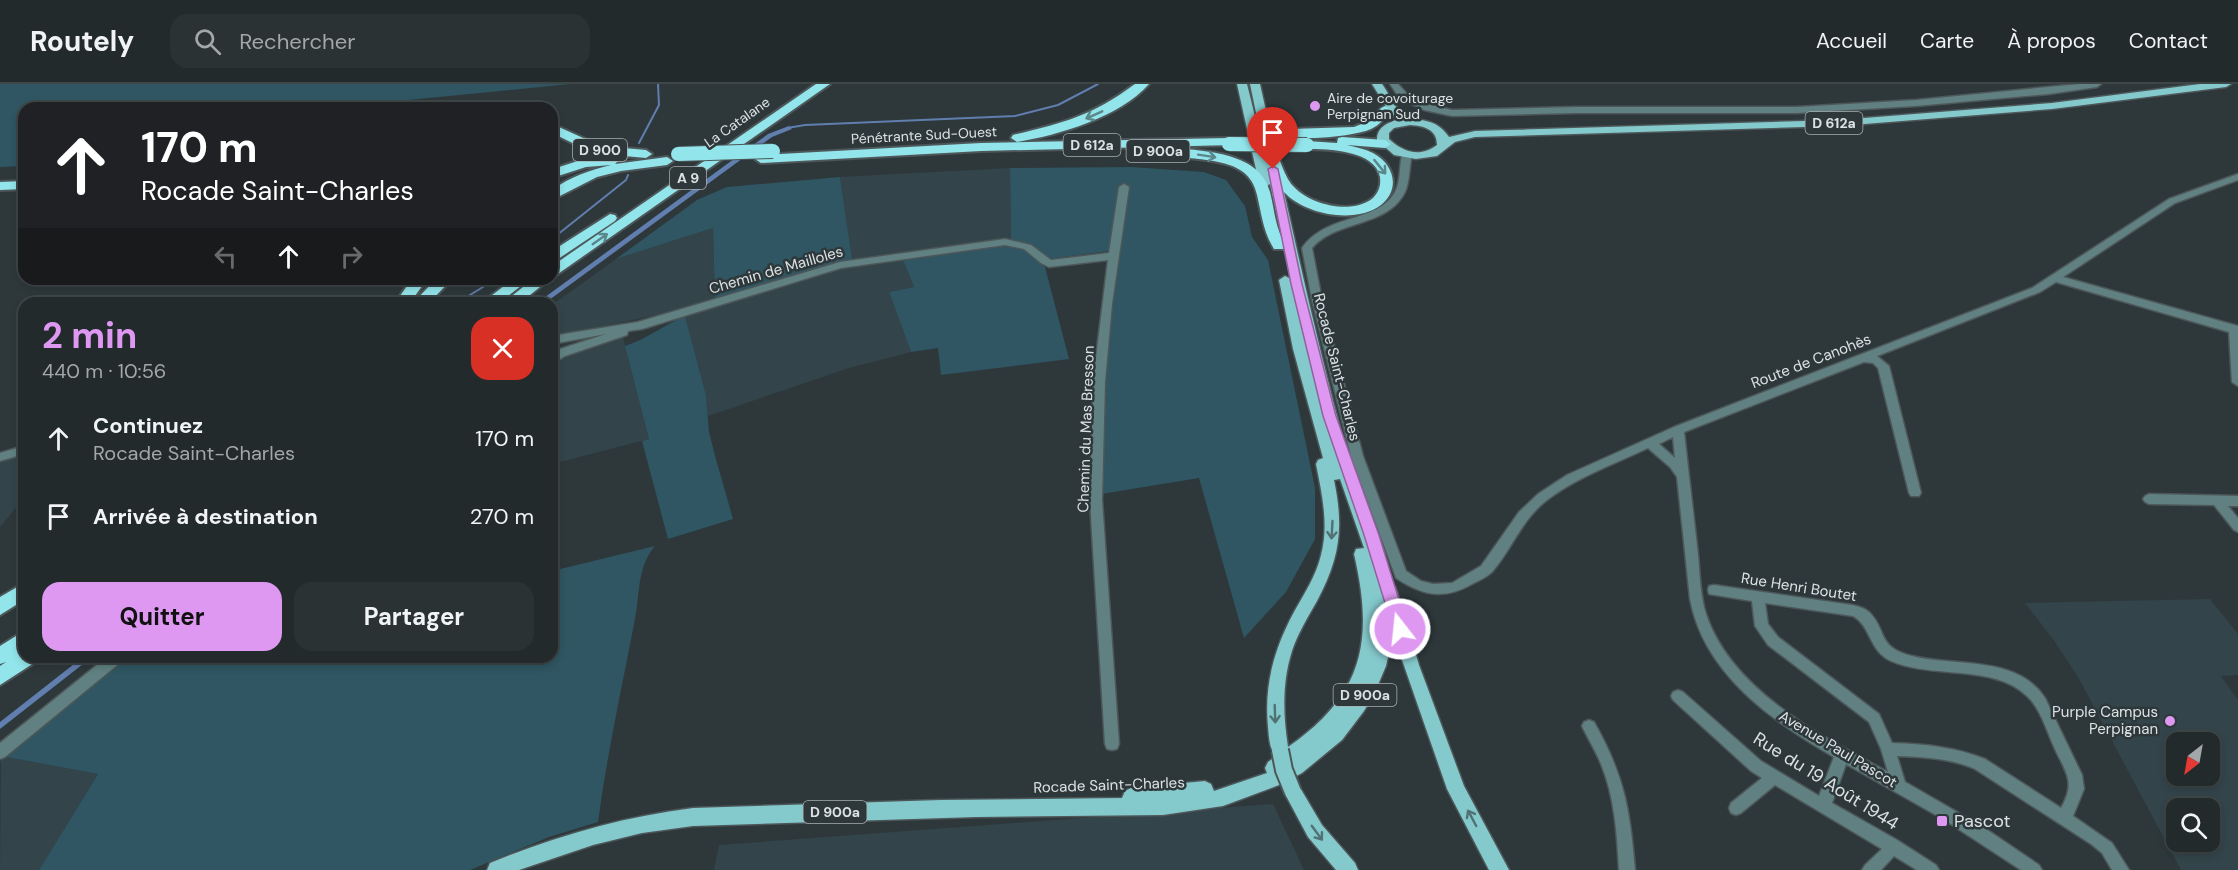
<!DOCTYPE html>
<html lang="fr">
<head>
<meta charset="utf-8">
<style>
  :root { --surface:#222a2c; --page:#2a3234; --text:#f1f3f6; --muted:#a2a7a9; --line:#3f4648; --accent:#de98f2 }
  body { margin:0; font-family:"DM Sans",sans-serif; background:var(--page); color:var(--text); height:100vh; display:flex; flex-direction:column; font-size:22px; white-space:nowrap }
  * { box-sizing:border-box; margin:0 }
  p { font-size:20px; color:var(--muted) }
  .icon { flex:none; width:33px; height:33px; fill:none; stroke:currentColor; stroke-width:2; stroke-linecap:round; stroke-linejoin:round }
  .map { position:relative; flex:1; overflow:hidden }
  .side { position:absolute; left:18px; top:213px; width:540px; height:366px; display:flex; flex-direction:column; background:var(--surface); border-radius:18px; box-shadow:0 3px 9px #0003,0 0 0 2px var(--line) }
  .side>* { flex:none }
  .guide { position:absolute; left:18px; top:18px; width:540px; height:183px; border-radius:18px; box-shadow:0 3px 9px #0003,0 0 0 2px var(--line); background:#202124; color:#fff; overflow:hidden }
  .needle { width:39px; rotate:211deg }
  .controls { position:absolute; left:2166px; top:648px; display:grid; gap:12px }
  .controls a { display:grid; place-items:center; width:54px; height:54px; border-radius:12px; background:var(--surface); box-shadow:0 3px 9px #0003,0 0 0 2px var(--line); font-size:30px }
  .pin { position:absolute; display:grid; place-items:center; width:51px; height:51px; color:#fff; margin:-62px -26px; border-radius:50% 50% 50% 0; rotate:-45deg; box-shadow:0 0 6px #0007 }
  .pin .icon { rotate:45deg }
  .me { position:absolute; width:66px; margin:-33px; rotate:344deg; stroke-linejoin:round; filter:drop-shadow(0 0 4px #0008) }
  .turn { display:flex; align-items:center; gap:21px; height:126px; padding:0 24px; font-size:27px }
  .turn .icon { width:78px; height:78px; stroke-width:2.5 }
  .turn b { display:block; font-size:42px; line-height:51px }
  .lanes { display:flex; align-items:center; height:57px; padding:0 24px; background:#0003; justify-content:center; gap:30px; direction:ltr }
  .lanes .off { opacity:.35 }
  .round { display:grid; place-items:center; flex:none; width:63px; height:63px; border-radius:18px; background:var(--page) }
  .head { display:flex; align-items:center; justify-content:space-between; height:102px; padding:0 24px }
  h1 { font-size:36px; font-weight:700; line-height:45px; color:var(--accent) }
  .primary-button { display:flex; gap:12px; margin-top:auto; padding:12px 24px }
  .primary-button a { flex:1; height:69px; border-radius:18px; background:var(--accent); color:#111; font-size:24px; font-weight:700; line-height:69px; text-align:center }
  .primary-button a+a { background:var(--page); color:var(--text) }
  ul { padding:0; list-style:none }
  li { display:flex; align-items:center; gap:18px; height:78px; padding:0 24px }
  li div { flex:1 }
  li b { display:block; font-size:22px }
  li em { font-style:normal }
  header { display:flex; align-items:center; gap:36px; box-sizing:border-box; height:84px; padding:0 30px; background:var(--surface); border-bottom:2px solid var(--line) }
  header strong { font-size:28px }
  nav { display:flex; gap:33px; margin-inline-start:auto; font-size:21px }
  .search { width:420px; height:54px; background:var(--page); display:flex; align-items:center; gap:15px; box-sizing:border-box; padding:0 21px; border-radius:18px; color:var(--muted); font-size:22px }
  .map>svg:first-child { display:block }
  .built { fill:#33444a; fill-rule:evenodd }
  .green { fill:#2f5662 }
  .water { fill:#607eae }
  .lines { fill:none; stroke-linecap:round; stroke-linejoin:round }
  .stream { stroke:#607eae; stroke-width:2 }
  .minor-casing { stroke:#4d5759; stroke-width:3 }
  .major-casing { stroke:#4d5759; stroke-width:3 }
  .highway-casing { stroke:#4d5759; stroke-width:4 }
  .minor { fill:#608081; fill-rule:evenodd }
  .major { fill:#84c9cc; fill-rule:evenodd }
  .highway { fill:#92e5ea; fill-rule:evenodd }
  .major-bridge-casing { stroke:#4d5759; stroke-width:20; stroke-linecap:butt }
  .highway-bridge-casing { stroke:#4d5759; stroke-width:16; stroke-linecap:butt }
  .major-bridge { stroke:#84c9cc; stroke-width:16 }
  .highway-bridge { stroke:#92e5ea; stroke-width:14 }
  .oneway { stroke:#5b868a }
  .oneway2 { stroke:#507275 }
  .route { fill:#de98f2; stroke:#90639d; stroke-width:1.5 }
  .poi-dot { fill:#de98f2; stroke:#2e383b; stroke-width:2 }
  .labels { text-anchor:middle; dominant-baseline:central; stroke-width:5; stroke-linejoin:round; paint-order:stroke }
  .far-poi-label { font-size:14px; fill:#dce2e4; stroke:#2e383b; text-anchor:start }
  .far-street-label { font-size:14px; fill:#dce2e4; stroke:#2e383b }
  .shield { fill:#2e383b; stroke:#a8afb1; stroke-width:1.5 }
  .shield-label { font-size:14px; font-weight:bold; fill:#dce2e4 }
  .street-label { font-size:15px; fill:#dce2e4; stroke:#2e383b }
  .poi-label { font-size:15px; fill:#dce2e4; stroke:#2e383b; text-anchor:end }
  .near-street-label { font-size:18px; fill:#dce2e4; stroke:#2e383b }
  .near-poi-label { font-size:18px; fill:#dce2e4; stroke:#2e383b; text-anchor:start }
</style>
</head>
<body>
<header>
<strong>Routely</strong>
<div class="search"><svg class="icon" aria-label="search" viewBox="0 0 24 24"><circle cx="10" cy="10" r="6"/><path d="M15 15l6 6"/></svg>Rechercher</div>
<nav><a>Accueil</a><a>Carte</a><a>À propos</a><a>Contact</a></nav>
</header>
<div class="map">
<svg width="2238" height="786" viewBox="0 0 2238 786">
  <rect width="100%" height="100%" fill="#2e383b"/>
  <!-- built -->
  <path class="built" d="M1010,84L1011,156L901,169L914,203L889,208L911,268L849,284L708,332L706,311L685,232L790,197L852,182L840,93Z
    M713,144L715,215L666,229L552,253V221L616,175Z
    M623,253L649,355L552,380V281L575,268Z
    M24,368V414L0,443V376Z
    M2210,515L2238,550V591L2221,592L2238,616V786H2181L2078,593L2055,558L2025,519ZM2210,658V692H2176V658ZM2210,724V758H2176V724Z
    M1,672L98,690L39,786H0Z
    M1273,720L1304,786H714L719,761Z"/>
  <!-- green -->
  <path class="green" d="M0,0H570L368,20L363,24H24V82L0,83Z
    M1131,83L1204,88L1226,96L1245,122L1252,153L1268,176L1315,404V455L1286,508L1244,554L1199,394L1101,410L1104,296L1117,173L1109,167L1048,175L1038,165L1011,156L1010,84Z
    M840,93L852,176L715,215L713,144L616,175L697,116L727,103Z
    M1005,161L1021,163L1045,183L1069,275L941,291L938,264L911,268L889,208L914,203L902,173Z
    M685,232L706,311L709,348L715,372L733,435L668,455L642,357L649,355L625,262C647,255 664,241 685,232Z
    M655,462C637,483 640,509 635,535C622,603 607,670 598,738L549,753L470,786H39L98,690L1,672L124,573H552V487Z"/>
  <!-- water -->
  <path class="water" d="M789,42L792,45L772,53L545,219H537L768,50Z
    M83,573H92L0,645V638Z"/>
  <g class="lines">
    <!-- stream -->
    <path class="stream" d="M787,44L805,41L1015,32L1058,21L1098,0
      M639,59L659,21L658,0
      M552,155L626,96L628,91
      M457,219L496,195"/>
    <defs>
      <path id="minor" d="M1390,0H1398L1408,11L1422,19L1452,26L1575,23H1797L1916,16L2079,0H2101L2097,3L2049,10L1916,22L1797,29H1575L1452,32L1424,26L1409,19L1396,9Z
        M1407,68L1412,71C1409,83 1410,97 1405,108C1387,144 1337,135 1312,164L1322,216L1363,372L1406,487L1421,497L1433,500L1452,499L1481,482L1519,428L1538,410L1567,391L1674,343L2032,204L2169,115L2238,90V96L2175,119L2063,193L2238,242V302L2232,298L2229,248L2056,198L2040,208L1877,272L1889,282L1921,409L1919,412H1911L1909,409L1878,284L1873,279L1864,278L1684,348C1688,386 1693,424 1697,462C1700,484 1699,508 1706,530C1731,606 1822,653 1888,688L1881,665L1869,638L1768,561L1755,542L1752,517L1709,510L1708,506L1709,502L1714,501L1852,521C1858,522 1864,524 1869,528C1888,547 1876,563 1912,572C1956,583 2017,571 2045,614L2082,691L2084,705L2073,732L2112,759L2129,786H2112L2102,769L2091,760L1975,685C1950,674 1924,673 1897,672L1905,698L1983,743L2039,781L2042,786H2021L1943,735L1846,680L1832,719L1897,756L1936,781L1939,786H1917L1894,772L1881,786H1862L1865,781L1882,765L1775,701L1741,729L1736,731L1731,729L1729,724L1731,719L1762,694L1751,687L1673,616L1671,612L1673,608L1678,606L1683,608L1761,677L1819,712L1834,673C1772,637 1704,590 1690,515L1677,393L1670,383L1648,364C1614,380 1577,393 1547,416C1522,435 1512,465 1492,488C1487,493 1478,497 1472,500C1444,516 1423,512 1396,494L1351,372L1312,216L1302,164C1327,129 1378,139 1395,108C1401,97 1399,83 1402,71ZM1673,353L1675,374L1659,360ZM1765,519L1853,532C1871,542 1869,567 1891,577C1932,595 1995,580 2027,612C2041,625 2047,648 2055,665C2066,689 2076,698 2061,724L1985,675C1955,663 1925,660 1892,659L1879,630L1778,553L1768,540Z
        M1124,100L1129,103L1112,220L1105,298L1102,416L1119,660L1117,665L1112,666L1107,665L1105,660L1090,416L1093,298L1108,176L1049,183L1041,179L1024,165L1005,161L841,184L642,245L628,247L627,251L565,272L552,280V270L557,266L606,250L552,260V252L638,238L840,178L1005,155L1031,161L1051,176L1109,169L1119,103Z
        M24,362V370L0,377V369Z
        M2149,410L2238,412V422H2228L2238,434V448L2234,446L2214,421L2149,420L2145,418L2143,415L2145,412Z
        M107,573H124L122,577L5,673L0,675V659Z
        M1589,636L1594,638C1624,691 1630,725 1635,786H1619C1617,750 1615,714 1601,680C1596,667 1588,655 1582,642L1584,638Z"/>
      <path id="major" d="M1237,0H1247L1266,77L1250,0H1260C1287,121 1313,243 1345,363C1358,410 1378,454 1389,501L1395,503L1397,508L1419,581L1464,702L1509,786H1489L1447,705L1393,550L1386,582L1375,608L1364,627L1342,656L1302,689L1279,701L1223,722L1163,731L976,733L693,742L642,749L593,761L519,786H487L490,779C556,752 622,733 693,724L941,716L1122,714L1125,707L1131,704L1205,697L1211,700L1214,707L1267,689L1265,684L1268,678L1276,672C1269,665 1269,652 1268,643C1264,601 1274,565 1294,528C1304,510 1316,492 1321,471C1329,441 1322,410 1316,380L1318,376L1323,374L1293,265L1279,196L1285,192L1291,195L1270,100L1265,103L1259,99ZM1340,395L1364,464L1356,465L1354,470C1374,556 1364,610 1288,663C1283,631 1282,598 1292,567C1298,549 1308,533 1317,517C1340,474 1344,444 1334,396Z
        M1372,0H1382C1388,8 1394,23 1402,29C1420,40 1435,32 1449,53L1475,47L1839,36L2052,19L2200,0H2231L2226,3L2052,25L1839,42L1475,53L1455,58L1437,72L1416,75L1394,71L1377,56C1377,43 1387,39 1399,35L1392,32ZM1410,41C1424,42 1437,45 1437,61C1420,74 1403,68 1389,55V49L1394,44Z
        M1293,699L1299,702L1322,741L1355,779L1358,786H1336L1308,753L1284,708L1287,702Z"/>
      <path id="highway" d="M816,0H830L552,194V182Z
        M1135,0H1149C1120,33 1059,51 1017,58L1011,54L1013,51C1063,39 1092,32 1135,0Z
        M1385,22L1391,26C1385,34 1380,41 1371,45C1356,52 1295,59 1284,49L1290,45L1354,43C1361,40 1368,38 1373,33C1378,28 1378,25 1385,22Z
        M552,40L601,62L646,66L652,70L646,74L593,69L552,49Z
        M1342,53L1385,56L1391,60L1385,64L1347,61C1355,63 1365,65 1373,69C1394,80 1401,105 1381,121C1356,140 1307,131 1286,110C1274,99 1269,81 1263,66L1269,62L1274,63C1281,76 1284,94 1295,104C1312,121 1352,131 1373,114C1379,108 1381,101 1380,93C1375,66 1328,65 1307,65L1301,61L1307,57L1337,59L1338,54Z
        M1229,54L1235,58L1233,61L981,67L761,79L755,75L761,71L981,59Z
        M1174,64C1207,67 1260,69 1270,108C1275,128 1275,144 1286,162L1284,165H1274C1263,147 1262,132 1257,111C1249,71 1200,78 1169,71L1168,68Z
        M612,73L618,77L615,80L667,73L673,77L667,81L621,87L597,93L552,116V106C570,93 590,86 611,81L586,83L558,92L553,91V85L584,75Z
        M24,97V105L0,106V98Z
        M610,130L615,131L617,134L615,137L552,179V167Z
        M412,195H427L410,219H395Z
        M436,195H452L429,219H413Z
        M513,195H530L499,219H482Z
        M533,195H550L520,219H503Z
        M24,499V516L0,531V513Z
        M24,547V565L21,567L24,566V573H36L34,579L0,601V582L6,578L0,580V562Z"/>
    </defs>
    <!-- minor casing -->
    <use href="#minor" class="minor-casing"/>
    <!-- major casing -->
    <use href="#major" class="major-casing"/>
    <!-- highway casing -->
    <use href="#highway" class="highway-casing"/>
    <!-- minor -->
    <use href="#minor" class="minor"/>
    <!-- major -->
    <use href="#major" class="major"/>
    <!-- highway -->
    <use href="#highway" class="highway"/>
    <defs>
      <path id="major-bridge" d="M1280,666L1284,686L1293,708"/>
      <path id="highway-bridge" d="M1229,60L1307,61
        M678,70L773,67"/>
    </defs>
    <!-- major-bridge casing -->
    <use href="#major-bridge" class="major-bridge-casing"/>
    <!-- highway-bridge casing -->
    <use href="#highway-bridge" class="highway-bridge-casing"/>
    <!-- major-bridge -->
    <use href="#major-bridge" class="major-bridge"/>
    <!-- highway-bridge -->
    <use href="#highway-bridge" class="highway-bridge"/>
  </g>
  <!-- one-way arrows -->
  <defs><path id="oneway-shaft" d="M-6 0H5M1.5-3L5.5 0L1.5 3" fill="none" stroke-width="1.6" stroke-linecap="round" stroke-linejoin="round" transform="scale(1.5)"/></defs>
  <g class="oneway">
    <use href="#oneway-shaft" transform="translate(1094 31) rotate(156)"/>
    <use href="#oneway-shaft" transform="translate(1207 72) rotate(9)"/>
    <use href="#oneway-shaft" transform="translate(1380 83) rotate(51)"/>
    <use href="#oneway-shaft" transform="translate(600 155) rotate(-35)"/>
  </g>
  <g class="oneway2">
    <use href="#oneway-shaft" transform="translate(1332 446) rotate(93)"/>
    <use href="#oneway-shaft" transform="translate(1275 630) rotate(88)"/>
    <use href="#oneway-shaft" transform="translate(1472 734) rotate(-118)"/>
    <use href="#oneway-shaft" transform="translate(1317 749) rotate(54)"/>
  </g>
  <!-- route -->
  <path class="route" d="M1273,82L1278,85L1302,200L1336,332L1379,451L1408,545L1406,549L1400,551L1395,549L1393,545L1364,451L1323,332L1291,200L1268,85Z"/>
  <!-- markers -->
  <g class="poi-dot">
    <circle cx="1315" cy="22" r="6"/>
    <circle cx="2170" cy="637" r="6"/>
    <rect x="1936" y="731" width="12" height="12" rx="3"/>
  </g>
  <g class="labels">
    <!-- far-poi labels -->
    <g class="far-poi-label">
      <text x="1327" y="14">Aire de covoiturage<tspan x="1327" dy="16">Perpignan Sud</tspan></text>
    </g>
    <!-- far-street labels -->
    <g class="far-street-label">
      <text transform="translate(737 38) rotate(-35)">La Catalane</text>
      <text transform="translate(924 51) rotate(-3)">Pénétrante Sud-Ouest</text>
    </g>
    <!-- shield labels -->
    <g class="shield">
      <rect x="1805.5" y="28" width="57" height="22" rx="4.5"/>
      <rect x="1063.5" y="50" width="57" height="22" rx="4.5"/>
      <rect x="573" y="55" width="54" height="22" rx="4.5"/>
      <rect x="1126.5" y="56" width="63" height="22" rx="4.5"/>
      <rect x="670" y="83" width="36" height="22" rx="4.5"/>
      <rect x="1333.5" y="600" width="63" height="22" rx="4.5"/>
      <rect x="803.5" y="717" width="63" height="22" rx="4.5"/>
    </g>
    <g class="shield-label">
      <text x="1834" y="39">D 612a</text>
      <text x="1092" y="61">D 612a</text>
      <text x="600" y="66">D 900</text>
      <text x="1158" y="67">D 900a</text>
      <text x="688" y="94">A 9</text>
      <text x="1365" y="611">D 900a</text>
      <text x="835" y="728">D 900a</text>
    </g>
    <!-- street labels -->
    <g class="street-label">
      <text transform="translate(776 186) rotate(-16)">Chemin de Mailloles</text>
      <text transform="translate(1811 277) rotate(-21)">Route de Canohès</text>
      <text transform="translate(1337 283) rotate(76)">Rocade Saint-Charles</text>
      <text transform="translate(1086 345) rotate(-88)">Chemin du Mas Bresson</text>
      <text transform="translate(1799 503) rotate(9)">Rue Henri Boutet</text>
      <text transform="translate(1838 665) rotate(31)">Avenue Paul Pascot</text>
      <text transform="translate(1109 701) rotate(-2)">Rocade Saint-Charles</text>
    </g>
    <!-- poi labels -->
    <g class="poi-label">
      <text x="2158" y="628">Purple Campus<tspan x="2158" dy="17">Perpignan</tspan></text>
    </g>
    <!-- near-street labels -->
    <g class="near-street-label">
      <text transform="translate(1826 697) rotate(32)">Rue du 19 Août 1944</text>
    </g>
    <!-- near-poi labels -->
    <g class="near-poi-label">
      <text x="1954" y="737">Pascot</text>
    </g>
  </g>
</svg>
<div class="controls">
<a><svg class="needle" viewBox="-14 -14 28 28"><path d="M0-13l5 13h-10z" fill="#e53935"/><path d="M0 13l5-13h-10z" fill="#a2a7a9"/></svg></a>
<a><svg class="icon" aria-label="search" viewBox="0 0 24 24"><circle cx="10" cy="10" r="6"/><path d="M15 15l6 6"/></svg></a>
</div>
<div class="pin" style="left:1273px;top:85px;background:#d93025"><svg class="icon" aria-label="arrive" viewBox="0 0 24 24"><path d="M6 21V4h12l-3 4 3 4H6"/></svg></div>
<svg class="me" style="left:1400px;top:545px" viewBox="-20 -20 40 40"><circle r="17" fill="#de98f2" stroke="#fff" stroke-width="3"/><path d="M0-11L8 9 0 5-8 9z" fill="#fff"/></svg>
<div class="guide">
<div class="turn"><svg class="icon" aria-label="ahead" viewBox="0 0 24 24"><path d="M12 20V5M6 11l6-6 6 6"/></svg><div><b>170 m</b>Rocade Saint-Charles</div></div>
<div class="lanes"><svg class="icon off" aria-label="left" viewBox="0 0 24 24"><path d="M17 20v-9H6M10 6l-5 5 5 5"/></svg><svg class="icon" aria-label="ahead" viewBox="0 0 24 24"><path d="M12 20V5M6 11l6-6 6 6"/></svg><svg class="icon off" aria-label="right" viewBox="0 0 24 24"><path d="M7 20v-9h11M14 6l5 5-5 5"/></svg></div>
</div>
<section class="side">
<div class="head"><div><h1>2 min</h1><p>440 m · 10:56</p></div><a class="round" style="background:#d93025;color:#fff"><svg class="icon" aria-label="close" viewBox="0 0 24 24"><path d="M6 6l12 12M18 6L6 18"/></svg></a></div>
<ul>
<li><svg class="icon" aria-label="ahead" viewBox="0 0 24 24"><path d="M12 20V5M6 11l6-6 6 6"/></svg><div><b>Continuez</b><p>Rocade Saint-Charles</p></div><em>170 m</em></li>
<li><svg class="icon" aria-label="arrive" viewBox="0 0 24 24"><path d="M6 21V4h12l-3 4 3 4H6"/></svg><div><b>Arrivée à destination</b></div><em>270 m</em></li>
</ul>
<div class="primary-button"><a>Quitter</a><a>Partager</a></div>
</section>
</div>
</body>
</html>
